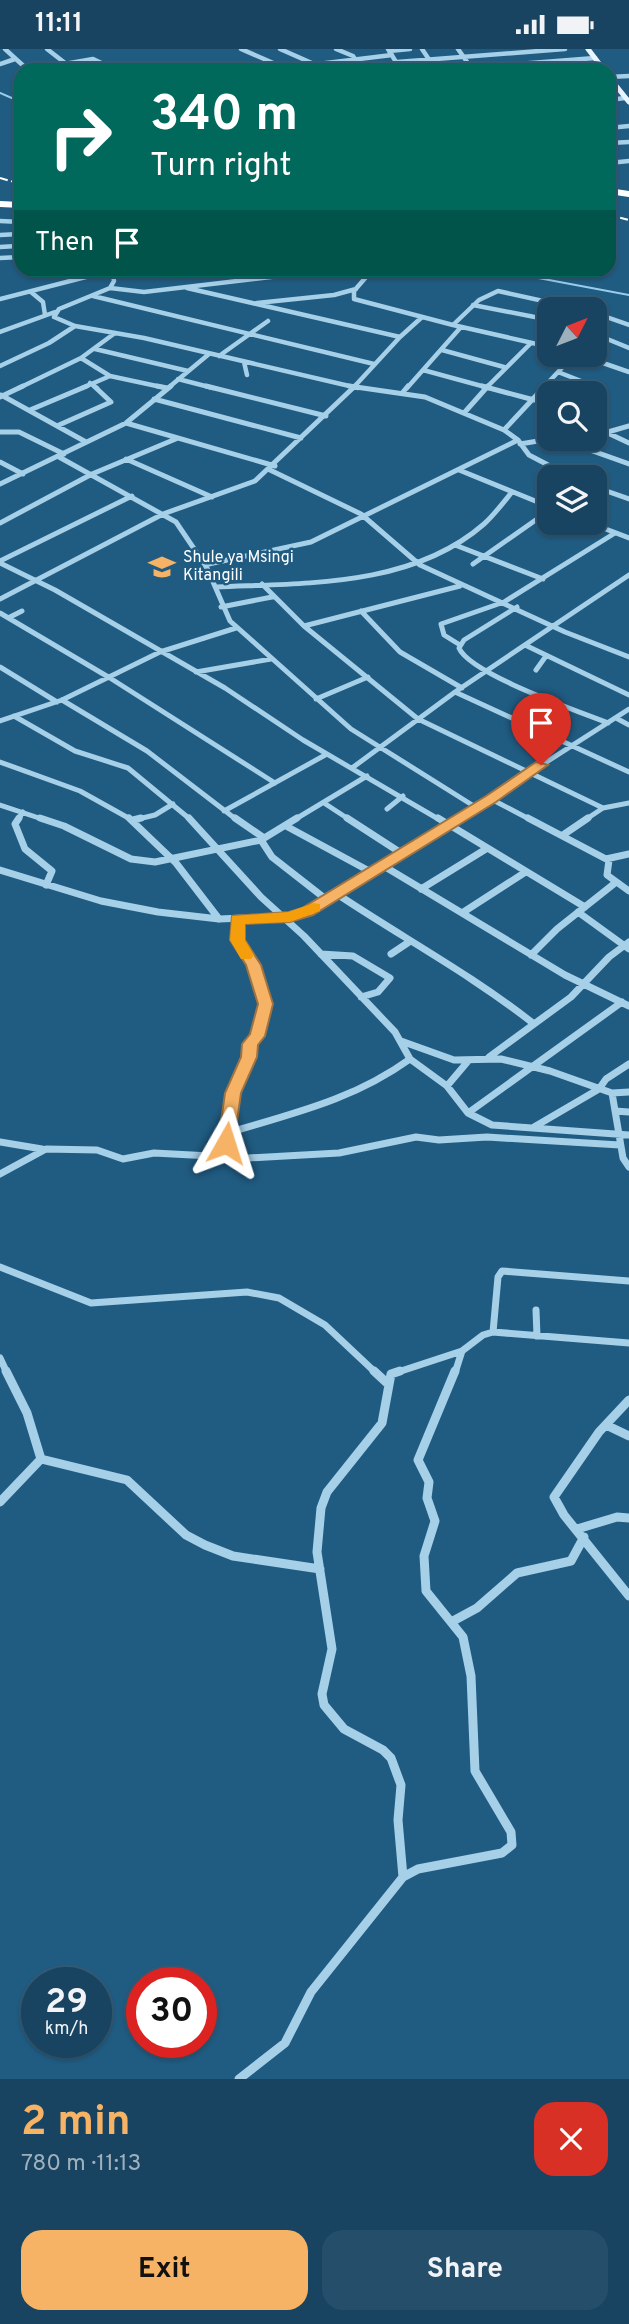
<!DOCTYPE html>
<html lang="en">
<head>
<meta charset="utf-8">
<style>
  :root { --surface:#184461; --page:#254e6a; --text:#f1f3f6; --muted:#9fb0bd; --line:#365c76; --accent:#f6b366 }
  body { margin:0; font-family:Overpass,sans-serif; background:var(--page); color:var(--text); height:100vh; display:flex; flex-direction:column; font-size:26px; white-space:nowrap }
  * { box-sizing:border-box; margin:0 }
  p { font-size:23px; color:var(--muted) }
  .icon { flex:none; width:38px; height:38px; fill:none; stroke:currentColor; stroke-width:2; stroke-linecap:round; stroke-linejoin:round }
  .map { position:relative; height:2030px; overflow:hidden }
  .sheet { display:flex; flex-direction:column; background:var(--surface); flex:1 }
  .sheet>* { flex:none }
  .guide { position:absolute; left:14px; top:14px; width:602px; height:214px; border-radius:21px; box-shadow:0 2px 5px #0004,0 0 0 2px var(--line); background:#00695c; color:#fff; overflow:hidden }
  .needle { width:46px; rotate:48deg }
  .fabs { position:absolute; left:537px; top:248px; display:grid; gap:14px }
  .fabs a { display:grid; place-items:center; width:70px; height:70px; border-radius:14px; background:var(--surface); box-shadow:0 2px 5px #0004,0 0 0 2px var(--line); font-size:35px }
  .speed { position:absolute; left:21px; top:1918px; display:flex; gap:14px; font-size:35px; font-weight:700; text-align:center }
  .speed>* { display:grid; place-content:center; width:91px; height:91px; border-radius:50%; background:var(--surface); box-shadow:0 2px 5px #0004,0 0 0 2px var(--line); line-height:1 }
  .speed small { font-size:18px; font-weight:400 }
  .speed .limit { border:10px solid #d22; background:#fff; color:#111 }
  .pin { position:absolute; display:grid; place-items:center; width:60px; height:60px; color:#fff; margin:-72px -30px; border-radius:50% 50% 50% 0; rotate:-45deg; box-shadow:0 0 7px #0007 }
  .pin .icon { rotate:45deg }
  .me { position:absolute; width:77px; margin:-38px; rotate:6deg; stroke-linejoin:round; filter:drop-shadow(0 0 5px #0008) }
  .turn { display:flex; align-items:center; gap:24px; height:147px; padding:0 21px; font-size:32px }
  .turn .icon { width:91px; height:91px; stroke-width:2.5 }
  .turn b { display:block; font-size:49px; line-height:60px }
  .then { display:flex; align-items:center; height:66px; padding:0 21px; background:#0003; gap:14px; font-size:26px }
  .round { display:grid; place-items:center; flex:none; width:74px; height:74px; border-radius:21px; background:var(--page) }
  .headline { display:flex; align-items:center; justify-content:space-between; height:119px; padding:0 21px }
  h1 { font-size:42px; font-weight:700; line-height:52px; color:var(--accent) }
  .cta { display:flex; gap:14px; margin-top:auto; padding:14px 21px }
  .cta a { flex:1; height:80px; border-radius:21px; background:var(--accent); color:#111; font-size:28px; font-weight:700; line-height:80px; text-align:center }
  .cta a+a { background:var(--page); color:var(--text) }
  .status { display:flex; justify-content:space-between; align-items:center; height:49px; padding:0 35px; background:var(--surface); direction:ltr }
  .status svg { height:19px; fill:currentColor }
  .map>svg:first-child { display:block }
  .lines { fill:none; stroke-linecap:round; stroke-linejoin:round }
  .stream { stroke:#99ccea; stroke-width:2 }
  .minor-far3 { stroke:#a6cfe8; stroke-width:4.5 }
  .minor-far2 { stroke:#a6cfe8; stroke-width:5 }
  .minor-far1 { stroke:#a6cfe8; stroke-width:7 }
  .minor { stroke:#a6cfe8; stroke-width:9 }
  .major { stroke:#e8f4fe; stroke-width:5 }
  .highway { stroke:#fff; stroke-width:6 }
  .rail { stroke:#fff; stroke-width:2; stroke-dasharray:8 3.5; stroke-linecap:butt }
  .route { fill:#f6b366; stroke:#a07442; stroke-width:2 }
  .slow { fill:#f59e0b }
  .labels { text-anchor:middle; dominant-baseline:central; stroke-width:5; stroke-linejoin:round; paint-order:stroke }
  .far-poi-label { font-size:16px; fill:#fff; stroke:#205b81; text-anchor:start }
</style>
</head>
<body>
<div class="status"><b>11:11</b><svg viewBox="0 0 49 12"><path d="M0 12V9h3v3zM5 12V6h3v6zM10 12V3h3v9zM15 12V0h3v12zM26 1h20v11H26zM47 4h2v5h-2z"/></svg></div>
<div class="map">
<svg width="629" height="2030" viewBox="0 0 629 2030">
  <rect width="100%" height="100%" fill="#205b81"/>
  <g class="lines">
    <!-- stream -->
    <path class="stream" d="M0,44L21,53
      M513,220L533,228L629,246"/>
    <!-- minor-far3 -->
    <path class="minor-far3" d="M5,0L28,21
      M47,0L74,21
      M241,0L287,20
      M280,0L314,15
      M336,0L353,7L363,21
      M388,0L401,21
      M422,0L436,21
      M458,0L472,20
      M389,2L410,0
      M397,13L565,0
      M0,15L15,10
      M285,19L392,6
      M30,21L93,10L116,21
      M443,21L595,9
      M609,28L629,27
      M609,51L625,49
      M609,79L629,77
      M609,94L629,93
      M609,114L629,112
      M0,172L21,173
      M0,186L19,185
      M0,198L17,197
      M18,208L20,173
      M0,209L20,208
      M112,220L114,232L110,239L59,260L54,268L75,277L144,289L358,339
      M373,220L354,242V250L453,276
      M110,239L144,243L339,220
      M187,239L400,288L353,339
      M31,243L43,253L45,266
      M93,247L374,315
      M0,250L113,221
      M257,254L334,246L356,240
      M473,256L550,271
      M595,264L629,276
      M0,283L55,263
      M595,285L629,299
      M400,288L421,269
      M550,298L453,276L479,251L498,242L584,261
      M95,300L188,322
      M442,301L504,318
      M580,306L629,323
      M219,307L268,272
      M81,309L110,327
      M244,313L247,326
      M0,317L49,294L75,277
      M423,321L489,339
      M558,323L599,339
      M178,330L213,339
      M90,334L97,339
      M19,339L81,309L115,284
      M82,339L110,327L166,339
      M168,339L209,305
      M407,339L461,278
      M486,339L530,295
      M543,339L574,306"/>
    <!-- minor-far2 -->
    <path class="minor-far2" d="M157,337L167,339
      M206,337L326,367
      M349,337L425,348L504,381L518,391L529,406L573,429
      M482,337L534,351
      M595,337L600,339L595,348
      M403,343L408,337
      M1,346L86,393
      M0,348L23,337
      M154,350L301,389
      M30,361L87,337
      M464,364L488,337
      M126,374L275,417
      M59,376L111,353L94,337
      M595,378L629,394
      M504,381L545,337
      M0,383H19L64,405
      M608,383L629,377
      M559,390L629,415
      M520,395L550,390
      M59,408L176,473L207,519L230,572L351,680L477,759
      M126,410L212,448
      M0,413L23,425
      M270,421L361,465L420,516L565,583L629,608
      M459,421L550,458
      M0,435L126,374L171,337
      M595,438L629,450
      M0,474L92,425L178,389
      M590,474L629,489
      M455,496L543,530
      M0,512L132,447
      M0,514L55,541L225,639L303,691L440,771
      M473,515L550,461
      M204,516L311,493L518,391
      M262,535L304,577L418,670L603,759
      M217,538C306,534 412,538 484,475C494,466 503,454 512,443
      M0,550L163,465L255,432L355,337
      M221,558L272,548
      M517,558L464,591L459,599C470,625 578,662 608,674
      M361,562L400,603L462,639
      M0,564L110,629L275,734
      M8,569L22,562
      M304,577L460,537
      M460,596L444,586L441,575L504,553L615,484
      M525,596L629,646
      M0,618L57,653
      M536,621L546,607
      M196,623L271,610
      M455,643L629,723
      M316,650L368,628
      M62,651L147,702L237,771
      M14,667L75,702L128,719L191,771
      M616,669L629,676
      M0,672L62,651L160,603L236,579
      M0,713L80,742L132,771
      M352,719L455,643L629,526
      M491,750L531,771
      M324,754L350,771
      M0,756L45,771
      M387,760L403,747
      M224,762L327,705
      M18,771L23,763
      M134,771L155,766L173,755
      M294,771L367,727
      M456,771L629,660
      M585,771L603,759L629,754"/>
    <!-- minor-far1 -->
    <path class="minor-far1" d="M19,769L15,775L25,800L52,822L46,836
      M40,769L64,777L131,810L155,813L261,791L297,769
      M129,769L176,814L219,870
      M189,769L261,848L304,887L395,983L410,1010L447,1037L468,1064L492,1076L629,1086
      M235,769L264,789
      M347,769L401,804
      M438,769L585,858
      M528,769L606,810L629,805
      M133,771L141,769
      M286,777L371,823
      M563,786L588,769
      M261,791L272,808L327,851
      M609,811L607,826L629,842
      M382,816L565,926L629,957
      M0,821L101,852L158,863L219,870L296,867L459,769
      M421,840L486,800
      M337,845C403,889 472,926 534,975
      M578,863L629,900
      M462,864L524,824
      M321,905L353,907L390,929L378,943L361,948
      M391,905L409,893
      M531,906L557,880L615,834
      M401,992L454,1011L501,1010L550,1022L612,1044L629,1043
      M489,1008L571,948L609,908L629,893
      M447,1037L469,1011
      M612,1044L623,1109L629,1118
      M615,1062L629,1063
      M468,1064L622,953
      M534,1078L599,1040L606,1030L629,1015
      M228,1084C294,1064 353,1051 410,1010
      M0,1093L42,1100
      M220,1108C227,1087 227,1064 234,1043C239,1026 249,1014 249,996L257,987L265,955L253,916L238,891V870
      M0,1125L46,1100L97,1101L123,1110L154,1104L248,1109L339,1104L416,1088L439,1091L487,1088L620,1096
      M0,1218L91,1254L247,1243L279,1249L325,1276L376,1324
      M536,1261L537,1287
      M493,1283L629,1294
      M0,1309L7,1324
      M395,1324L462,1302L483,1286L493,1283L498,1228L502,1222L629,1232
      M455,1324L462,1302"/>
    <!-- minor -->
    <path class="minor" d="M374,1322L388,1335
      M400,1322L391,1325L382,1374L327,1443L321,1459L317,1503L332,1600L322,1645L324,1656L344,1680L383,1701L391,1709L401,1736L398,1771L403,1828
      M629,1351L599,1383L554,1448L564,1466L629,1547
      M606,1376L629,1387
      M41,1410L127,1431L186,1486L205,1496L233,1507L320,1520
      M0,1453L41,1410L27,1364L6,1322
      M577,1480L617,1468L629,1469
      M453,1572L477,1559L517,1524L571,1512L584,1488
      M239,2030L285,1994L311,1943L403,1828L418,1820L502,1804L512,1796L511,1783L475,1722L471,1627L463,1588L426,1542L424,1507L435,1472L427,1449L429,1433L418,1411L455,1322"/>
    <!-- major -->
    <path class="major" d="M588,0L604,21
      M609,28L629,53"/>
    <!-- highway -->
    <path class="highway" d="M609,142L629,145
      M0,155L21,156"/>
    <!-- rail -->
    <path class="rail" d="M0,129L21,135
      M609,166L629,171"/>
  </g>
  <!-- route -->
  <path class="route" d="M536,713L548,716L496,753L313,866L290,873L245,875V891L261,916L273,955L265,987L258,996L257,1008L241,1044L234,1094L232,1098H220L218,1094L225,1044L241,1008L242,995L250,985L258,955L246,916L230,891L232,867L289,863L302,859L486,747Z"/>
  <!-- slow -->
  <path class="slow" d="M314,854L320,855V862L290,873L245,875V891L254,906L251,910H241L230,891L232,867L288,863Z"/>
  <!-- icons -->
  <defs>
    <symbol id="school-bare" viewBox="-9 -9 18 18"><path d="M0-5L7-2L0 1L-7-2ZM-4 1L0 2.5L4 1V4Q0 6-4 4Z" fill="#f6b366" stroke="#205b81" stroke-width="2.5" paint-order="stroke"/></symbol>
  </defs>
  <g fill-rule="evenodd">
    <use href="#school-bare" x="143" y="499" width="38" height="38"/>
  </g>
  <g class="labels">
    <!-- far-poi labels -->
    <g class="far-poi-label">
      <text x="183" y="509">Shule ya Msingi<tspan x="183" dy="18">Kitangili</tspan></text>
    </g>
  </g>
</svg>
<div class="fabs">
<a><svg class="needle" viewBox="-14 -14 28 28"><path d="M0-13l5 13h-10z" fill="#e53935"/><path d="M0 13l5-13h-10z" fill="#9fb0bd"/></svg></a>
<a><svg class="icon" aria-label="search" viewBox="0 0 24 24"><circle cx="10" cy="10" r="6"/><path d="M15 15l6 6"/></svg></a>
<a><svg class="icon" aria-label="layers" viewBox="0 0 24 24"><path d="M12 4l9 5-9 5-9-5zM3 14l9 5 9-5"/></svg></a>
</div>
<div class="speed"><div>29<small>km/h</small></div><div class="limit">30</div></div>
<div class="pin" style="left:541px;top:716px;background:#d93025"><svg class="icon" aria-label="arrive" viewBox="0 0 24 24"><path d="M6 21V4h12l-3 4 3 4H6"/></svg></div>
<svg class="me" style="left:226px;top:1094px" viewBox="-20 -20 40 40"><path d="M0-17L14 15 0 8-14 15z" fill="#f6b366" stroke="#fff" stroke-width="4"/></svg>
<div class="guide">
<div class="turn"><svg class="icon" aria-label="right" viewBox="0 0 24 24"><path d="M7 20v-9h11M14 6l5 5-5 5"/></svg><div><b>340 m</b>Turn right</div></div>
<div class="then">Then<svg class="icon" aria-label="arrive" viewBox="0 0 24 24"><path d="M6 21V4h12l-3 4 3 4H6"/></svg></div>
</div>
</div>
<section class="sheet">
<div class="headline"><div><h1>2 min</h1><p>780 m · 11:13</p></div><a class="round" style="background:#d93025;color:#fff"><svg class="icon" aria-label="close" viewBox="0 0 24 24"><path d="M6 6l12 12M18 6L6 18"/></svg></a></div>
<div class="cta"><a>Exit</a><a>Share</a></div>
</section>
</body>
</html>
